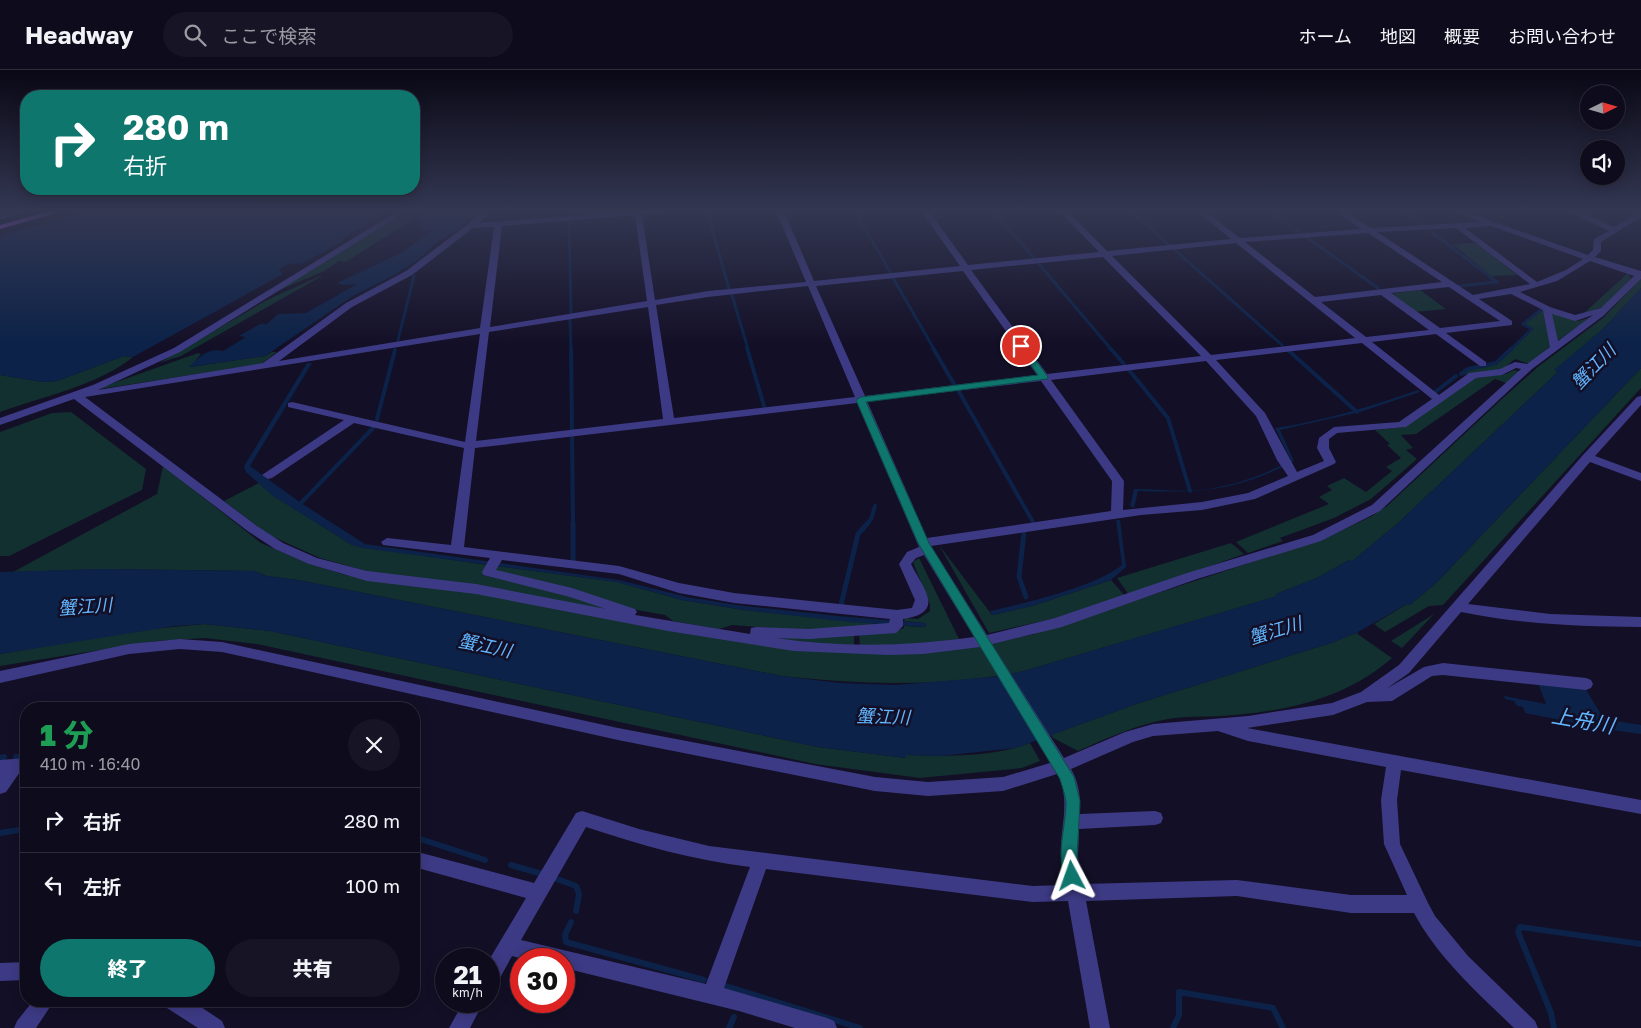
<!DOCTYPE html>
<html lang="ja">
<head>
<meta charset="utf-8">
<style>
  :root { --surface:#0e0b1c; --page:#171425; --text:#f1f3f6; --muted:#9b9ba3; --line:#2e2b3b; --accent:#0f766e }
  body { margin:0; font-family:"Golos Text","Noto Sans JP",sans-serif; background:var(--page); color:var(--text); height:100vh; display:flex; flex-direction:column; font-size:19px; white-space:nowrap }
  * { box-sizing:border-box; margin:0 }
  p { font-size:16px; color:var(--muted) }
  .icon { flex:none; width:28px; height:28px; fill:none; stroke:currentColor; stroke-width:2; stroke-linecap:round; stroke-linejoin:round }
  .map { position:relative; flex:1; overflow:hidden }
  .panel { position:absolute; left:20px; top:632px; width:400px; height:305px; display:flex; flex-direction:column; background:var(--surface); border-radius:20px; box-shadow:0 2px 12px #0003,0 0 0 1px var(--line) }
  .panel>* { flex:none }
  .top-card { position:absolute; left:20px; top:20px; width:400px; height:105px; border-radius:20px; box-shadow:0 2px 12px #0003,0 0 0 1px var(--line); background:#0f766e; color:#fff; overflow:hidden }
  .needle { width:32px; rotate:85deg }
  .fabs { position:absolute; left:1580px; top:15px; display:grid; gap:10px }
  .fabs a { display:grid; place-items:center; width:45px; height:45px; border-radius:50%; background:var(--surface); box-shadow:0 2px 12px #0003,0 0 0 1px var(--line); font-size:25px }
  .speed { position:absolute; left:435px; top:878px; display:flex; gap:10px; font-size:25px; font-weight:700; text-align:center }
  .speed>* { display:grid; place-content:center; width:65px; height:65px; border-radius:50%; background:var(--surface); box-shadow:0 2px 12px #0003,0 0 0 1px var(--line); line-height:1 }
  .speed small { font-size:12px; font-weight:400 }
  .speed .limit { border:8px solid #d22; background:#fff; color:#111 }
  .pin { position:absolute; display:grid; place-items:center; width:42px; height:42px; color:#fff; margin:-21px; border:2px solid #fff; border-radius:50%; box-shadow:0 1px 5px #0007 }
  .me { position:absolute; width:55px; margin:-28px; rotate:356deg; stroke-linejoin:round; filter:drop-shadow(0 0 4px #0008) }
  .turn { display:flex; align-items:center; gap:18px; height:105px; padding:0 20px; font-size:22px }
  .turn .icon { width:65px; height:65px; stroke-width:2.5 }
  .turn b { display:block; font-size:35px; line-height:42px }
  .round { display:grid; place-items:center; flex:none; width:52px; height:52px; border-radius:26px; background:var(--page) }
  .summary { display:flex; align-items:center; justify-content:space-between; height:85px; padding:0 20px }
  h1 { font-size:30px; font-weight:800; line-height:38px; color:#1e9e55 }
  .button { display:flex; gap:10px; margin-top:auto; padding:10px 20px }
  .button a { flex:1; height:58px; border-radius:30px; background:var(--accent); color:#fff; font-size:20px; font-weight:800; line-height:58px; text-align:center }
  .button a+a { background:var(--page); color:var(--text) }
  ul { padding:0; list-style:none }
  li { display:flex; align-items:center; gap:15px; height:65px; padding:0 20px; border-top:1px solid var(--line) }
  li div { flex:1 }
  li b { display:block; font-size:19px }
  li em { font-style:normal }
  header { display:flex; align-items:center; gap:30px; box-sizing:border-box; height:70px; padding:0 25px; background:var(--surface); border-bottom:1px solid var(--line) }
  header strong { font-size:24px }
  nav { display:flex; gap:28px; margin-inline-start:auto; font-size:18px }
  .search { width:350px; height:45px; background:var(--page); display:flex; align-items:center; gap:12px; box-sizing:border-box; padding:0 18px; border-radius:28px; color:var(--muted); font-size:19px }
  .map>svg:first-child { display:block }
  .green { fill:#12302f }
  .water { fill:#0c2248 }
  .lines { fill:none; stroke-linecap:round; stroke-linejoin:round }
  .stream-far3 { stroke:#0c2248; stroke-width:3 }
  .stream-far2 { stroke:#0c2248; stroke-width:4 }
  .stream-far1 { stroke:#0c2248; stroke-width:5 }
  .stream { stroke:#0c2248; stroke-width:6 }
  .minor { fill:#3d3a85; fill-rule:evenodd }
  .major { fill:#c25bff; fill-rule:evenodd }
  .route { fill:#0f766e; stroke:#0a4d48 }
  .labels { text-anchor:middle; dominant-baseline:central; stroke-width:5; stroke-linejoin:round; paint-order:stroke }
  .water-label { font-size:18px; font-style:italic; fill:#62b6ff; stroke:#130f26 }
  .near-water-label { font-size:21px; font-style:italic; fill:#62b6ff; stroke:#130f26 }
</style>
</head>
<body>
<header>
<strong>Headway</strong>
<div class="search"><svg class="icon" aria-label="search" viewBox="0 0 24 24"><circle cx="10" cy="10" r="6"/><path d="M15 15l6 6"/></svg>ここで検索</div>
<nav><a>ホーム</a><a>地図</a><a>概要</a><a>お問い合わせ</a></nav>
</header>
<div class="map">
<svg width="1641" height="958" viewBox="0 0 1641 958">
  <rect width="100%" height="100%" fill="#130f26"/>
  <!-- green -->
  <path class="green" d="M406,141H425L346,192L339,191L324,201L266,226Z
    M1476,173L1517,205L1491,206L1453,174Z
    M1628,203L1631,209L1603,237L1584,243Z
    M320,206H322L181,286L159,293L267,230Z
    M1641,209V218L1604,258L1555,300L1558,302L1397,454L1351,492L1349,490L1317,508L1276,524L1278,526L1024,601C943,617 864,615 782,606L298,510L267,506L254,501L102,499L13,502L157,424L163,396L261,473L310,494L345,505L475,522L800,579L997,572L1031,565L1328,467L1372,446L1387,436L1502,329L1539,296L1603,248Z
    M1420,220L1446,239L1414,242L1389,224Z
    M1544,239L1552,275L1529,294L1515,289L1503,299L1462,305L1469,300L1497,294L1533,259L1524,254Z
    M1550,241L1579,251L1594,246L1557,271Z
    M272,282H277L261,294L94,320L198,283L201,284L190,297L265,286Z
    M124,286L133,287C99,315 41,327 0,342V305L43,312L57,311Z
    M1641,298V318L1443,535L1429,536L1385,562L1374,554L1407,534L1410,535L1437,512Z
    M1514,300L1520,302L1506,313L1495,309L1416,364L1401,365L1413,378L1406,380L1417,389L1371,429L1334,448L1280,468L1283,471L1248,483L1236,472L1329,434L1319,427L1332,420L1327,416L1344,408L1366,422L1392,401L1386,397L1401,388L1387,375L1390,374L1375,360L1404,357L1475,308L1506,304Z
    M71,342L146,399L142,420L9,486H0V362L52,343Z
    M259,413L274,426L352,475L487,495L482,505L571,525L617,542L370,502L320,488L269,465L224,431Z
    M1231,473L1244,484L1129,525L1117,508Z
    M939,475L992,545L1032,536L1111,510L1125,526L1056,548L989,563Z
    M919,488L959,569L935,573L860,576L859,564L893,562L904,558V556L926,557L925,553L904,551L905,548L918,549L930,541V535L913,492Z
    M496,496L617,512L682,530L744,540L888,555L811,561L732,555L719,559L673,551L665,545L631,539L494,500Z
    M1434,544L1402,578L1391,571Z
    M204,554L270,561L818,677L906,688V685C947,686 991,688 1030,673L1040,691L1022,698L920,708L815,694L257,574L205,568L156,571L0,596V584L142,560Z
    M1356,563L1392,588C1344,630 1283,642 1221,646C1204,647 1185,646 1168,649C1136,655 1107,668 1078,681L1053,668L1051,665L1136,634L1331,573Z
    M854,564V577L759,567Z"/>
  <!-- water -->
  <path class="water" d="M89,141H387L342,169L344,170C338,173 309,191 303,193C295,195 286,191 279,201L283,204L133,287L124,286L57,311L43,312L0,305V166Z
    M425,141H480L460,158L437,172L419,189L396,204L353,226L265,286L189,297C200,286 208,278 223,281L246,267L239,266L260,254H267L278,244L306,243L357,214L344,215L348,212L343,215L337,213L401,183L433,160L421,159L423,158L417,146Z
    M1641,218V298L1437,512L1410,535L1407,534L1358,562L1359,564L1356,563L1331,573L1136,634L1016,678L940,686L906,685V688L818,677L270,561L204,554L175,556L0,584V502L102,499L254,501L267,506L298,510L782,606L840,613L895,615L992,607L1024,601L1277,526L1276,524L1317,508L1349,490L1352,491L1397,454L1558,302L1554,300L1604,258Z
    M307,293H312L250,396L301,433L365,474L619,510L687,527L737,535L838,546L925,553L926,557L849,552L744,540L682,530L617,512L362,478L352,475L273,426L246,402L244,396Z
    M1418,320L1420,322L1360,342L1280,360L1294,391C1237,421 1201,423 1138,421L1134,438L1130,436L1134,419C1156,419 1178,422 1200,420C1230,417 1265,405 1291,390L1275,358C1325,351 1371,336 1418,320Z
    M1116,450H1120L1126,497L1111,510L1032,536L992,545L990,541C1025,533 1095,517 1122,495Z
    M1538,613L1585,618L1604,649L1641,655V664L1611,660L1525,643L1523,637L1517,636L1514,631L1505,629L1504,626L1546,634Z"/>
  <g class="lines">
    <!-- stream-far3 -->
    <path class="stream-far3" d="M569,141V146
      M707,141L729,219
      M855,141L890,202
      M993,141L1034,188
      M1131,141L1169,175
      M1269,141L1299,162
      M1403,141L1423,155
      M569,151L571,243
      M1429,160L1497,212L1459,216
      M1306,167L1378,218
      M1175,180L1282,275
      M1038,193L1111,279
      M893,208L934,279
      M732,225L748,279
      M570,249L571,279
      M398,270L414,206
      M1511,279L1532,259L1523,254L1543,238L1540,236"/>
    <!-- stream-far2 -->
    <path class="stream-far2" d="M571,278L572,359
      M747,278L764,336
      M933,278L954,314
      M1110,278L1124,294
      M1289,281L1357,342
      M1129,300L1168,348L1190,421
      M1461,304L1468,299L1496,293L1512,278
      M958,320L1033,452
      M1434,323L1456,306
      M377,349L395,280
      M572,365L573,454
      M299,435L373,358
      M867,454L871,449L875,436"/>
    <!-- stream-far1 -->
    <path class="stream-far1" d="M573,453V491
      M1024,462L1019,507L1026,527
      M841,535L858,464L868,453"/>
    <!-- stream -->
    <path class="stream" d="M16,687H26
      M0,688L4,687
      M0,763L26,759
      M414,767L485,790
      M511,795L542,804
      M554,808L576,816L579,824L576,841
      M571,852L565,865L566,872L704,910
      M726,916L860,958
      M729,958L734,947
      M1173,958L1179,945V922L1273,938L1283,958
      M1554,958L1551,943L1518,862L1520,857L1641,874"/>
    <!-- minor -->
    <path class="minor" d="M17,141H29L0,150V146Z
      M398,141H407L180,282L98,320L263,293L346,233L406,201L468,154L483,141H491L479,153L634,141H665L661,143L642,145L655,230L708,221L806,212L776,141H784L814,211L960,196L921,141H929L968,195L1099,182L1059,141H1067L1107,181L1231,169L1197,141H1205L1240,168L1361,159L1336,141H1345L1371,158L1481,152L1452,141H1463L1588,185L1593,180L1594,169L1609,161L1569,141H1579L1614,157L1641,142V147L1601,172V181L1595,187L1641,201V209L1603,246L1532,299L1380,441L1321,471L1197,509L1062,557L992,574L1064,688L1125,662L1153,654L1248,646L1332,633L1361,622L1399,595L1583,385L1637,327L1641,326V335L1595,386L1641,403V411L1590,392L1468,534L1550,544L1641,547V557C1580,557 1520,554 1461,542L1409,603L1386,619L1424,597L1443,593L1586,608L1591,610L1593,614L1591,618L1586,620L1443,605L1432,606L1392,631L1367,632L1333,645L1247,658L1641,730V744L1401,700L1397,730L1400,774L1428,833L1435,846L1468,886L1535,951L1538,958H1514C1478,923 1438,888 1414,843H1351L1237,826L1086,831L1110,958H1090L1068,831L1033,832L766,799L724,918L827,948L834,951L837,958H795L739,941L564,898V889H523L512,886L496,915L489,917V890L526,828L414,797V781L534,813L576,743L582,741L639,759L709,776L1033,816L1065,815C1064,806 1061,797 1061,788C1059,760 1072,730 1057,704L1003,721L928,726L875,721L618,670L222,582L180,579L129,584L0,613V601L129,574L180,569L222,572L618,658L875,707L928,712L1003,707L1050,693L980,577L923,584L889,585L794,581L668,561L476,524L367,511L309,494L275,479L249,462L74,329L0,355V348L93,315L174,278ZM635,145L647,231L490,257L502,156ZM1491,156L1583,189L1566,200L1537,212L1465,158ZM494,157L480,258L279,291L352,237L412,205L473,158ZM1456,158L1530,214L1473,225L1377,162ZM1368,163L1442,212L1315,227L1245,172ZM1236,173L1355,268L1211,285L1112,186ZM1103,187L1201,286L1047,304L971,200ZM1590,191L1634,206L1601,238L1575,245L1550,237L1520,222L1557,211ZM963,201L1037,305L865,326L816,216ZM808,216L855,327L674,348L656,235L708,227ZM1449,217L1500,251L1440,258L1391,223ZM1511,224L1543,240L1550,277L1527,294L1515,292L1500,299L1469,303L1439,325L1372,272L1436,264L1480,296H1486V292L1446,263L1512,255V251L1479,229ZM1381,225L1429,260L1366,267L1321,232ZM648,237L663,349L476,371L489,262ZM1552,244L1575,251L1593,245L1558,271ZM480,264L465,372L292,332L288,333V337L344,350L262,405L268,409L272,408L354,353L464,378L451,475L387,468L381,472L383,475L490,488L482,502L483,505L570,527L606,539L476,514L367,501L317,488L283,473L257,456L85,327ZM1362,273L1432,329L1399,352L1334,357L1319,368L1317,378L1324,391L1297,402L1265,343L1216,290ZM1206,291L1256,346L1277,390L1288,406L1248,423L1202,432L1123,440L1124,411L1051,310ZM1516,298L1521,299L1372,435L1313,465L1187,503L1055,548L987,565L931,476L1141,445L1202,440L1255,429L1334,394L1336,392L1329,378V369L1337,363L1406,357L1476,308L1502,305ZM1041,311L1112,411L1111,441L927,468L867,331ZM857,333L919,477L907,482L899,494L915,530L912,538L897,540L734,523L679,513L619,496L464,477L475,378ZM924,485L974,567C909,576 841,578 776,568L809,569L896,563L903,556V549C946,542 924,520 911,494L916,488ZM502,490L619,504L679,523L734,533L890,549L889,553L809,559L756,557L751,558L750,564L635,545L637,542L635,539L572,518L496,500ZM1218,661L1248,671L1386,697L1381,730L1384,774L1407,825H1351L1237,810L1083,814L1078,787L1079,759L1155,755L1161,753L1163,748L1161,743L1155,741L1080,744C1081,729 1079,712 1071,699L1133,672L1153,666ZM586,757C640,775 693,790 750,797L706,914L521,870Z
      M26,688V702H20L6,722L0,724V690Z
      M26,892V910L0,911V893Z
      M33,931H54L36,958H14L17,951Z
      M165,931H192L222,951L225,958H198L167,938Z
      M464,931H484L470,958H449Z"/>
    <!-- major -->
    <path class="major" d="M51,141H63L0,159V155Z"/>
  </g>
  <!-- sky -->
  <linearGradient id="sky" x2="0" y2="1"><stop stop-color="#0a0815"/><stop offset="0.51" stop-color="#333752"/><stop offset="1" stop-color="#333752" stop-opacity="0"/></linearGradient>
  <rect width="1641" height="275" fill="url(#sky)"/>
  <!-- route -->
  <path class="route" d="M1018,274H1024L1048,307L1047,309L866,332L929,473L1074,707L1080,731L1077,787L1080,806L1077,811L1072,813L1066,811C1055,786 1066,758 1066,732C1065,724 1062,716 1060,709L918,473L856,330L861,327L1038,305L1017,276Z"/>
  <g class="labels">
    <!-- water labels -->
    <g class="water-label">
      <text transform="translate(1593 296) rotate(-46)">蟹江川</text>
      <text transform="translate(85 536) rotate(-4)">蟹江川</text>
      <text transform="translate(1275 560) rotate(-17)">蟹江川</text>
      <text transform="translate(485 575) rotate(12)">蟹江川</text>
      <text transform="translate(883 646) rotate(2)">蟹江川</text>
    </g>
    <!-- near-water labels -->
    <g class="near-water-label">
      <text transform="translate(1583 650) rotate(10)">上舟川</text>
    </g>
  </g>
</svg>
<div class="fabs">
<a><svg class="needle" viewBox="-14 -14 28 28"><path d="M0-13l5 13h-10z" fill="#e53935"/><path d="M0 13l5-13h-10z" fill="#9b9ba3"/></svg></a>
<a><svg class="icon" aria-label="sound" viewBox="0 0 24 24"><path d="M4 9h4l5-4v14l-5-4H4zM17 9q2 3 0 6"/></svg></a>
</div>
<div class="speed"><div>21<small>km/h</small></div><div class="limit">30</div></div>
<div class="pin" style="left:1021px;top:276px;background:#d93025"><svg class="icon" aria-label="arrive" viewBox="0 0 24 24"><path d="M6 21V4h12l-3 4 3 4H6"/></svg></div>
<svg class="me" style="left:1072px;top:806px" viewBox="-20 -20 40 40"><path d="M0-17L14 15 0 8-14 15z" fill="#0f766e" stroke="#fff" stroke-width="4"/></svg>
<div class="top-card">
<div class="turn"><svg class="icon" aria-label="right" viewBox="0 0 24 24"><path d="M7 20v-9h11M14 6l5 5-5 5"/></svg><div><b>280 m</b>右折</div></div>
</div>
<section class="panel">
<div class="summary"><div><h1>1 分</h1><p>410 m · 16:40</p></div><a class="round"><svg class="icon" aria-label="close" viewBox="0 0 24 24"><path d="M6 6l12 12M18 6L6 18"/></svg></a></div>
<ul>
<li><svg class="icon" aria-label="right" viewBox="0 0 24 24"><path d="M7 20v-9h11M14 6l5 5-5 5"/></svg><div><b>右折</b></div><em>280 m</em></li>
<li><svg class="icon" aria-label="left" viewBox="0 0 24 24"><path d="M17 20v-9H6M10 6l-5 5 5 5"/></svg><div><b>左折</b></div><em>100 m</em></li>
</ul>
<div class="button"><a>終了</a><a>共有</a></div>
</section>
</div>
</body>
</html>
